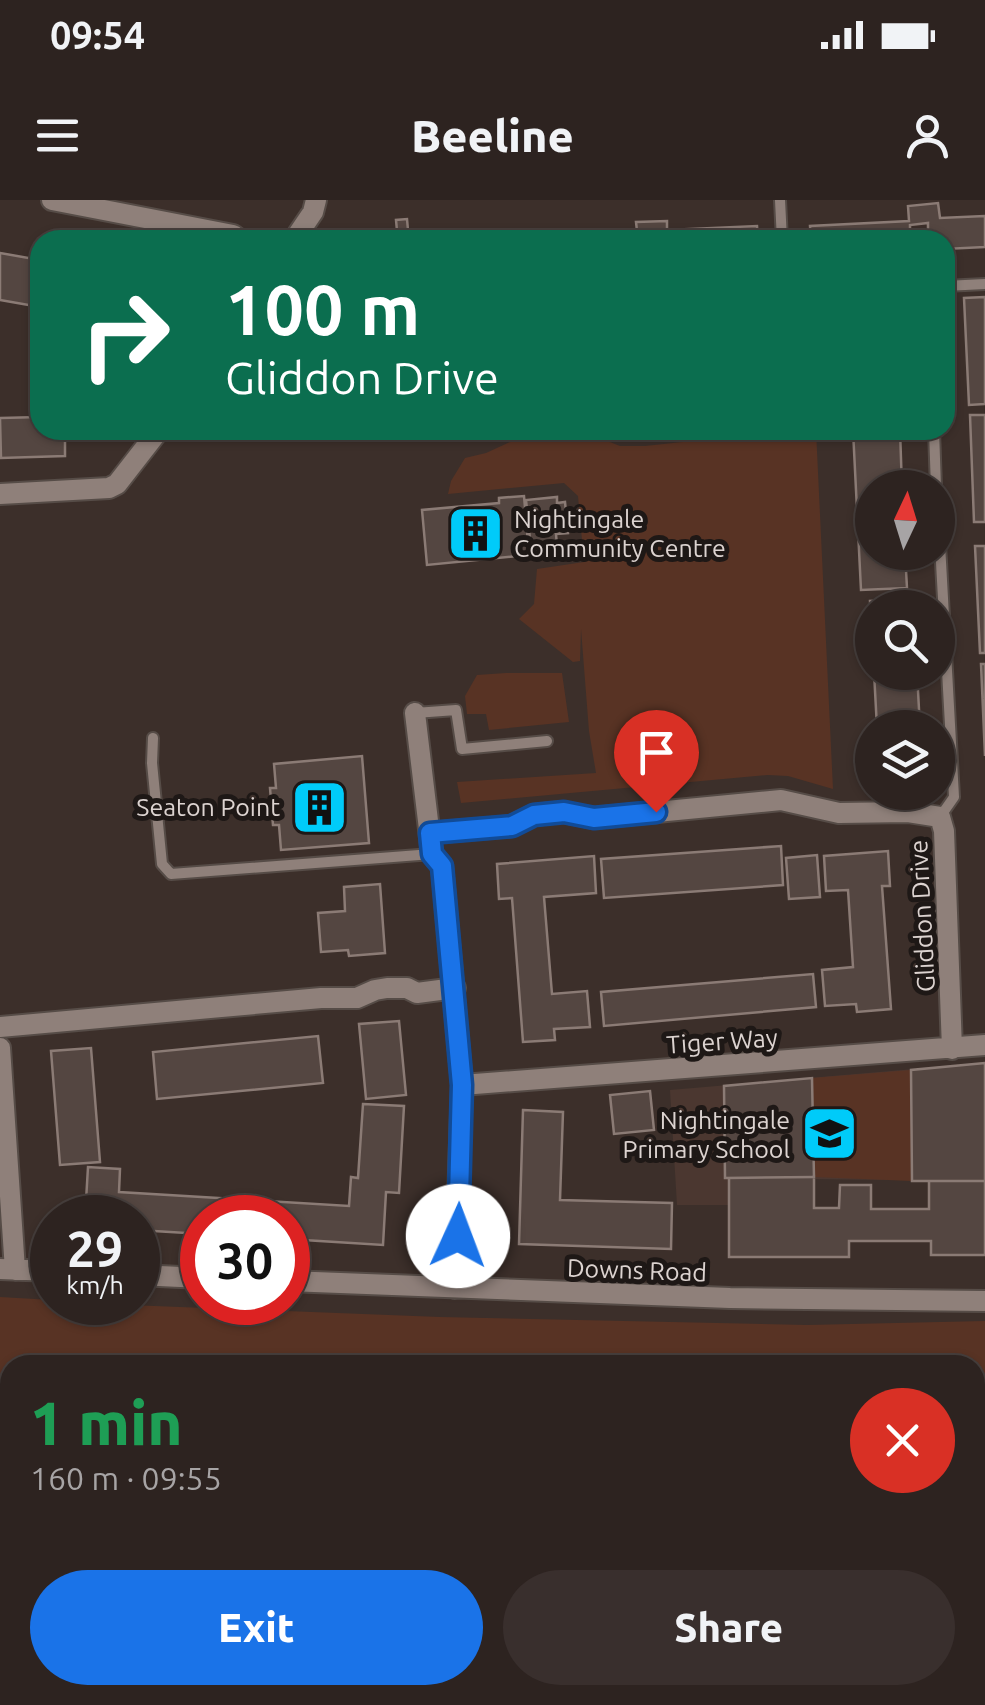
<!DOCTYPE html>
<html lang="en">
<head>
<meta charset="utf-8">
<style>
  :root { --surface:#2d2320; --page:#392f2d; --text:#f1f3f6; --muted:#a7a4a5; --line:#48403e; --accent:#1a73e8 }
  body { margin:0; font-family:Ubuntu,sans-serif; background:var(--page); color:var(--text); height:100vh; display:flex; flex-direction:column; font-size:38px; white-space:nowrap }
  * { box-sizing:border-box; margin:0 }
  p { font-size:32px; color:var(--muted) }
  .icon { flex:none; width:55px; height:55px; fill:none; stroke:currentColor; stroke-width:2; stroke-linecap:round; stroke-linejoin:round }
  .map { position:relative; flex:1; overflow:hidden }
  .panel { position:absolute; left:0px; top:1155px; width:985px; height:350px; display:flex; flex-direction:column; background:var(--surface); border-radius:30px 30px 0 0; box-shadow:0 2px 8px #0004,0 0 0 2px var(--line) }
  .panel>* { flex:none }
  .hud { position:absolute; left:30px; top:30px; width:925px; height:210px; border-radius:30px; box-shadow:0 2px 8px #0004,0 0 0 2px var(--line); background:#0b6e4f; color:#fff; overflow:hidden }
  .needle { width:65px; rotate:4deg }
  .controls { position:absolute; left:855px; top:270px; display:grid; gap:20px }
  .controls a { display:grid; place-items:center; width:100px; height:100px; border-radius:50%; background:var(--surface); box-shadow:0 2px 8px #0004,0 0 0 2px var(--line); font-size:50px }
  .speed { position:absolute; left:30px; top:995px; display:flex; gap:20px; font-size:50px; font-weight:700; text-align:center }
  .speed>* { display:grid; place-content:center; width:130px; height:130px; border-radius:50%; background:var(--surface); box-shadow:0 2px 8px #0004,0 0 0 2px var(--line); line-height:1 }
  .speed small { font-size:25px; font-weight:400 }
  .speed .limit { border:15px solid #d22; background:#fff; color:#111 }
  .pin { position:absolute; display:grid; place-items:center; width:85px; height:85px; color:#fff; margin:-102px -42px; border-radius:50% 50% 50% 0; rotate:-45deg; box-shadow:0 0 10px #0007 }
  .pin .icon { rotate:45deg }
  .me { position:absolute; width:110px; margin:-55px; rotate:2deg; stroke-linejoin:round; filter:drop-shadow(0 0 8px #0008) }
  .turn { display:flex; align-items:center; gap:35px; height:210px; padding:0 30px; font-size:45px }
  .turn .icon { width:130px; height:130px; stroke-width:2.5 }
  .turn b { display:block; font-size:70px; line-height:85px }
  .round { display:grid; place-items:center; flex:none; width:105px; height:105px; border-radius:52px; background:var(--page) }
  .head { display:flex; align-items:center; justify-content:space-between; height:170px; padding:0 30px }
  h1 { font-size:60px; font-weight:800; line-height:75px; color:#1e9e55 }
  .action { display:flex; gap:20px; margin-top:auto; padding:20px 30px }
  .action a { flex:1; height:115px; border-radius:60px; background:var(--accent); color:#fff; font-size:40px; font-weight:800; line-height:115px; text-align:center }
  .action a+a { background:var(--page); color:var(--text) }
  .status { display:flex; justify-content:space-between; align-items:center; height:70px; padding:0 50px; background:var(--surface); direction:ltr }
  .status svg { height:28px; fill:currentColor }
  header { display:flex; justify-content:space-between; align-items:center; height:130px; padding:0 30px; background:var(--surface); font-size:45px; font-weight:800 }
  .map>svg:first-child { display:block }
  .built { fill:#4b3730 }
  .green { fill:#583324; fill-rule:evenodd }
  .building { fill:#544641; stroke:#8b7b75; stroke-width:2.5 }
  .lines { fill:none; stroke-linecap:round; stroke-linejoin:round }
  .service-casing { stroke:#564c47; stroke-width:14 }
  .minor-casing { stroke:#564c47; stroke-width:24 }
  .service { stroke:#8f807a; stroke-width:10 }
  .minor { stroke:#8f807a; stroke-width:20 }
  .route-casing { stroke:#114b97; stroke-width:25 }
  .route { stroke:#1a73e8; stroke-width:18 }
  .labels { text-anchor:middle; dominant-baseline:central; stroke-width:10; stroke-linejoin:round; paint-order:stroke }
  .poi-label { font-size:25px; fill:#dcd3d0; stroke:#1e1816; text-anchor:end }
  .street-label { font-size:25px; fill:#dcd3d0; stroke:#1e1816 }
</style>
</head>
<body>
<div class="status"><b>09:54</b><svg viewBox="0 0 49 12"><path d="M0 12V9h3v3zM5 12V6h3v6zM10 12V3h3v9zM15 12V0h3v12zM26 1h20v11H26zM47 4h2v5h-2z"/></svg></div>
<header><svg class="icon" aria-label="menu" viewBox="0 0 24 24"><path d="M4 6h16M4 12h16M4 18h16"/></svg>Beeline<svg class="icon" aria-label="person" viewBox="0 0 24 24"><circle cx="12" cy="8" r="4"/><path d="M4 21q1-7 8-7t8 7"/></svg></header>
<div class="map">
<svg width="985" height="1505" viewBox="0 0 985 1505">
  <rect width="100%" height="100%" fill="#3c2f2a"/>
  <!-- built -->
  <path class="built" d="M985,863V981L730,978L729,1005H677L670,890Z"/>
  <!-- green -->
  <path class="green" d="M536,230H579L620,246H645L701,240L734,230H816L833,589L788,576L768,575L461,603L457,582L596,573L589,531L581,429L580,461L573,462L519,419L534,404L537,369L584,362L578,296L564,283L448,294L451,281L465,258L486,253Z
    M506,473H562L569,522L489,530L486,514H467L465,496L477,475Z
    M911,870L912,981L814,977L812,878Z
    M0,1097L52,1100V1102L440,1117L807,1125L985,1121V1505H0ZM975,1165V1495H10V1165Z"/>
  <!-- building -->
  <path class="building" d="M938,3L940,18L985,16V47L945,49V40H928V23L910,25V40H811L810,26L909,21L908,6Z
    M407,19L408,30H417L419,39L637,31L636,22L667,21V30L757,26L758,40H364L389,37L388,32L397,31L396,20Z
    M0,53L40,60V107L0,100Z
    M985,97V204L969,205L964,98Z
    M970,215H985V322H974Z
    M40,217V230L65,233V256L1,258L0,218Z
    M60,230H131L132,239L95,240V232L60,233Z
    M853,230H900L902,288H872V352H905L907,388L861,390Z
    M524,296L529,355L427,365L422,310L499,303V298Z
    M524,296L529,355L427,365L422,310L499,303V298Z
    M557,297V303L565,302L568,333L556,334L557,346L531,349L526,300Z
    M557,297V303L565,302L568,333L556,334L557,346L531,349L526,300Z
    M975,346H985V453H980Z
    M913,399L914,408H872V441L870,401Z
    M981,464H985V556Z
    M874,472H917L920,528H877Z
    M362,556L369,643L281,650L279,625H273L270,588H276L274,564Z
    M881,592H924V596L881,599Z
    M781,646L783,685L604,698L601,659Z
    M888,651L890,686H882L891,809L857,812L856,804L825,806L822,770L853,767L848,690L826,691L824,656Z
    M817,655L820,697L789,699L786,658Z
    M594,656L596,693L544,697L552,794L587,791L590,827L554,829L555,840L523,842L512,698L499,699L497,664Z
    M380,684L385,753L349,756L348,750L321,752L318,713L345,711L344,687Z
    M813,774L816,807L604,826L601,792Z
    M399,821L406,895L366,899L359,824Z
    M318,836L323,883L157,899L153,852Z
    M91,848L100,962L60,965L51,851Z
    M985,863V981H912L911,870Z
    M812,878L814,977L725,978L724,886Z
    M650,891L654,930L614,934L610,895Z
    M363,904L404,906L399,993L386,992L383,1045L288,1039V1018H202V1034L138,1030V1018H85L88,967L120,969L119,992L349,1006L351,977L358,978Z
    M523,910L563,912L560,1000L672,1003L671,1049L519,1044Z
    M814,977V1008H839L840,985H871V1009H929V981H985V1055H931V1041H849V1057H729V978Z"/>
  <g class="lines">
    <defs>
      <path id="service" d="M780,0L782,40
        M945,86L985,84
        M934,230L936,288
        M317,231L318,230
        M938,308L954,597L940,617
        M415,513L456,510L462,549L547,541
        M153,538L152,563L162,664L171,674L432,654"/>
      <path id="minor" d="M52,0L233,35L240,40
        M294,40L313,12L316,0
        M0,294L109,288L117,284L159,230
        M415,513L432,654L442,666L462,885L455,1088
        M430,633L512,626L534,615L563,612L594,618L781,600L839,613L908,612L940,617L944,631L952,849
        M0,827L321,798H357L375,790L387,788H407L417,793L455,788
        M0,848L15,1070
        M462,885L985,845
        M0,1069L52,1071
        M138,1075L202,1078
        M288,1081L730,1098L985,1101"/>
    </defs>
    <!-- service casing -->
    <use href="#service" class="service-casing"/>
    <!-- minor casing -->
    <use href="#minor" class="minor-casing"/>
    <!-- service -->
    <use href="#service" class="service"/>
    <!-- minor -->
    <use href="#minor" class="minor"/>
  </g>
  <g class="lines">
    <defs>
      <path id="route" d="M458,1036L462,885L442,666L432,654L430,633L512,626L534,615L564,612L594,618L656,612"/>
    </defs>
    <!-- route casing -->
    <use href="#route" class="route-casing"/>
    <!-- route -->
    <use href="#route" class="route"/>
  </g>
  <!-- icons -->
  <defs>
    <symbol id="building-square" viewBox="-11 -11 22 22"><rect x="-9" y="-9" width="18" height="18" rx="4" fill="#00cbf9" stroke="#1e1816"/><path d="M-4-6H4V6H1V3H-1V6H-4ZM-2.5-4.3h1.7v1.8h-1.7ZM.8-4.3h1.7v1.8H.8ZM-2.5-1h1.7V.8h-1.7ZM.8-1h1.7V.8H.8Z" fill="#111"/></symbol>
    <symbol id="school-square" viewBox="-11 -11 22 22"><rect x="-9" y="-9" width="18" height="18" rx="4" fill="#00cbf9" stroke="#1e1816"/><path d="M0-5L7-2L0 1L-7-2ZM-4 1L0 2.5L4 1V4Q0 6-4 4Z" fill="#111"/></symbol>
  </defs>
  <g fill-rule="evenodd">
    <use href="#building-square" x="444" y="302" width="63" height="63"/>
    <use href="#building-square" x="288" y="576" width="63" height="63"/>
    <use href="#school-square" x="798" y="902" width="63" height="63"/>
  </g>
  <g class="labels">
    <!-- poi labels -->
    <g class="poi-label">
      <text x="514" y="319" text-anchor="start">Nightingale<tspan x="514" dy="29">Community Centre</tspan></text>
      <text x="280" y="607">Seaton Point</text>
      <text x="790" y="920">Nightingale<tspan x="790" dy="29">Primary School</tspan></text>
    </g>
    <!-- street labels -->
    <g class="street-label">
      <text transform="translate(922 716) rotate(-93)">Gliddon Drive</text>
      <text transform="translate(722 841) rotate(-4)">Tiger Way</text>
      <text transform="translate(637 1070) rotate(2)">Downs Road</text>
    </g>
  </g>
</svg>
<div class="controls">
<a><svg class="needle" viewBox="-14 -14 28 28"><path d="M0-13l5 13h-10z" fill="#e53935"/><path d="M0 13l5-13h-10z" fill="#a7a4a5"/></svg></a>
<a><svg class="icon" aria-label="search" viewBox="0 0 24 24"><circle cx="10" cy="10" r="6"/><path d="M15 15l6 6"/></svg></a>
<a><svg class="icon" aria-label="layers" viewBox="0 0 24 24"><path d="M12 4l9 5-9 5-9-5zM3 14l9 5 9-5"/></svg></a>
</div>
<div class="speed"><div>29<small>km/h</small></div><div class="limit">30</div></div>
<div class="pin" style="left:656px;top:612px;background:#d93025"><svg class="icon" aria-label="arrive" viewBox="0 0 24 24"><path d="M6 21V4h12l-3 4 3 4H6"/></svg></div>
<svg class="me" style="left:458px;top:1036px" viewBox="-20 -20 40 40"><circle r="19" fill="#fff"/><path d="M0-13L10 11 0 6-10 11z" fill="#1a73e8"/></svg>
<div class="hud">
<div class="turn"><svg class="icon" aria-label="right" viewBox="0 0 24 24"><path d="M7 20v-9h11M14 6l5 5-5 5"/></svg><div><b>100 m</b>Gliddon Drive</div></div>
</div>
<section class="panel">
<div class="head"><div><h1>1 min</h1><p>160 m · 09:55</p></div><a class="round" style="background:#d93025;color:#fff"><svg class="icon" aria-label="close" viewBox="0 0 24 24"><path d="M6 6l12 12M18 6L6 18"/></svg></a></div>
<div class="action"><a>Exit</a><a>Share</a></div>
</section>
</div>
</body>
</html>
